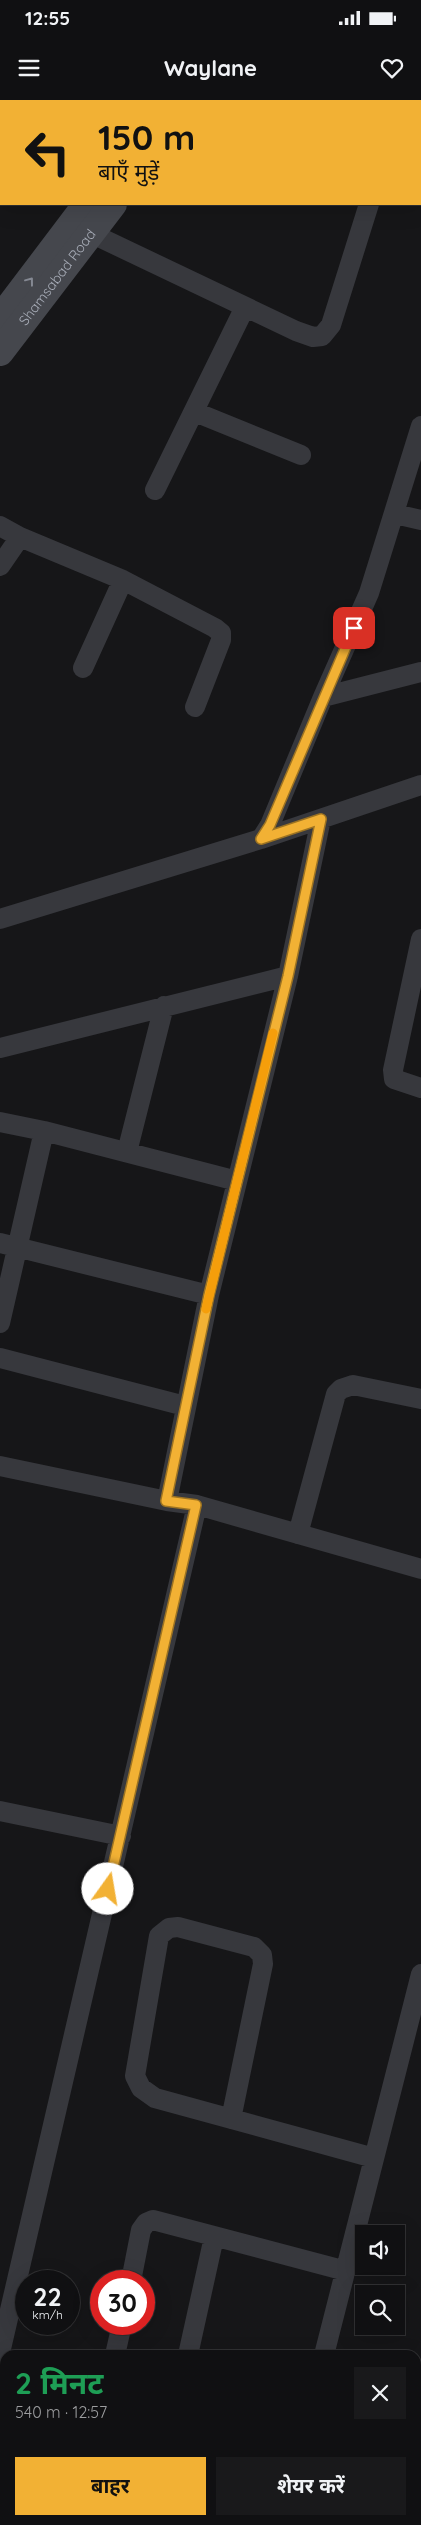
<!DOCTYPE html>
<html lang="hi">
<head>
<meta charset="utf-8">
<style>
  :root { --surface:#101012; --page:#19191b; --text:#f1f3f6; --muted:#9c9d9f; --line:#303032; --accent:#f2b134 }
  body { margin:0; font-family:Quicksand,"Noto Sans Devanagari",sans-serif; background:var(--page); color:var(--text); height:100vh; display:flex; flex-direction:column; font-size:19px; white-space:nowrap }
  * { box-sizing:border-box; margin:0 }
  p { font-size:16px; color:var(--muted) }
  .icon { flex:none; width:28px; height:28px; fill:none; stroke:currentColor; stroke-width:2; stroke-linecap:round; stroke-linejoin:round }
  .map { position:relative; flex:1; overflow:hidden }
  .drawer { position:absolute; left:0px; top:2250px; width:421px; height:175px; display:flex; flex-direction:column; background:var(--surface); border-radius:15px 15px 0 0; box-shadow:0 5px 20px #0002,0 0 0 1px var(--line) }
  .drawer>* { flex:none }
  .guide { position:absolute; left:0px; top:0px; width:421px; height:105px; box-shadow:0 5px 20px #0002,0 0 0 1px var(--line); background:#f2b134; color:#111; overflow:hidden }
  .buttons { position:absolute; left:355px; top:2125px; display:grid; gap:10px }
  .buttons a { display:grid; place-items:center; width:50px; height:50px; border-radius:0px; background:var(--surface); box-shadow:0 5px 20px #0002,0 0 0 1px var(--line); font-size:25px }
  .speed { position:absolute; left:15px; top:2170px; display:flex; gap:10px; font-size:25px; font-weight:700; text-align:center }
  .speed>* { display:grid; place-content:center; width:65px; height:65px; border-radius:50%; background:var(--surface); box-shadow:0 5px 20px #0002,0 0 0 1px var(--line); line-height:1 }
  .speed small { font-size:12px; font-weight:400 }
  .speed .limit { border:8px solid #d22; background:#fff; color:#111 }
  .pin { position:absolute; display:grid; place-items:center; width:42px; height:42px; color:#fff; margin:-21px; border-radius:10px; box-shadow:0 2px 8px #0006 }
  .me { position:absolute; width:55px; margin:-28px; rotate:13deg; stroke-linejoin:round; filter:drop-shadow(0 0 4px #0008) }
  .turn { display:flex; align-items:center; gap:18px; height:105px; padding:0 15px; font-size:22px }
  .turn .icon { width:65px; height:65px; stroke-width:2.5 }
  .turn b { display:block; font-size:35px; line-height:42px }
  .round { display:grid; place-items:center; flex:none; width:52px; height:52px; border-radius:0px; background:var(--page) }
  .overview { display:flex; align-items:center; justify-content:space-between; height:85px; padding:0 15px }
  h1 { font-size:30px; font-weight:700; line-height:38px; color:#1e9e55 }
  .cta { display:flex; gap:10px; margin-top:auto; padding:10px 15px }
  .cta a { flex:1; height:58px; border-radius:0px; background:var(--accent); color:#111; font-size:20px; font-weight:700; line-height:58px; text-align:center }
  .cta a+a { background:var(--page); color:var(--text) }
  .status { display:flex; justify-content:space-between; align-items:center; height:35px; padding:0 25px; background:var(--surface); direction:ltr }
  .status svg { height:14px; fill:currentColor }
  header { display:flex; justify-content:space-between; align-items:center; height:65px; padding:0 15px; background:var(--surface); font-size:22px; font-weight:700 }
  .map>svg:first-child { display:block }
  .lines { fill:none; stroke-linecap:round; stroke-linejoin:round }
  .minor { stroke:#37383d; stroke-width:20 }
  .secondary { stroke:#45474d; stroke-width:28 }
  .oneway { stroke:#858993 }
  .route-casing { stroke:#9d7322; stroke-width:12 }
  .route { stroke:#f2b134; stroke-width:9 }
  .slow { stroke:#f59e0b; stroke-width:9 }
  .labels { text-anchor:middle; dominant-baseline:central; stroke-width:5; stroke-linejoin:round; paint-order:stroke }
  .street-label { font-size:14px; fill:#a8adb8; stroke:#111113 }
</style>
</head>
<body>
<div class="status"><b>12:55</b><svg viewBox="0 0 49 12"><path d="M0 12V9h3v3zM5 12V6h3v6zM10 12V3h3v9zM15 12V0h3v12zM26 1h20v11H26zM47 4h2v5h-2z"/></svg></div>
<header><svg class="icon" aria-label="menu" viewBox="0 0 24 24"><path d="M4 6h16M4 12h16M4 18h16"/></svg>Waylane<svg class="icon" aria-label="heart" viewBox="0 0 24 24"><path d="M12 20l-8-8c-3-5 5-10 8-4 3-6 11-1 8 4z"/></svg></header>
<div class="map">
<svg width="421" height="2425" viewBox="0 0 421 2425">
  <rect width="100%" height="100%" fill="#161618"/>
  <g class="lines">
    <!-- minor -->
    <path class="minor" d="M398,1L399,0
      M80,128L296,231L313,237L322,236L331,225L369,104
      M195,312L301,355
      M155,390L245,207
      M395,414L421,420
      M0,426L20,437L123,480L215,528L221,533V540L195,607
      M0,466L20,437
      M83,568L123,480
      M323,597L421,572
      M261,739L270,725L323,597L369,493L421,326
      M0,819L261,739L421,685
      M421,839L393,970L394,979L421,988
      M0,948L288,876
      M0,1022L44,1031L237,1081
      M127,1052L164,906
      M0,1143L209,1195
      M0,1223L44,1031
      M0,1258L185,1306
      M0,1366L167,1401L197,1405L421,1469
      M167,1401L209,1195L288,876L321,719
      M298,1434L336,1294L341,1289L353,1285L421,1299
      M0,1711L121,1736
      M231,2019L263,1864L262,1855L254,1847L178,1827L169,1828L159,1836L135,1976L141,1988L155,1998L374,2058
      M131,2181L141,2130L146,2123L153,2120L346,2171
      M0,2253L197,1405
      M115,2255L122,2224
      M188,2255L214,2137
      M324,2255L421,1874
      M416,2284L421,2286
      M0,2336H5
      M277,2425L278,2420"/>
    <!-- secondary -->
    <g class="secondary">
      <path d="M156,1L157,0"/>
      <path d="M181,1L182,0"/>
      <path d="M0,219L87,104"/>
      <path id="s1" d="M0,252L113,104"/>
    </g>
  </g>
  <!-- one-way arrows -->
  <defs><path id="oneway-chevron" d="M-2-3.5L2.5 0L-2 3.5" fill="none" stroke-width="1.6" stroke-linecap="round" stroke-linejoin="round" transform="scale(1.25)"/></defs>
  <use class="oneway" href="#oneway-chevron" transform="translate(30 181) rotate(-53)"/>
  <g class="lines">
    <defs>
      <path id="route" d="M108,1789L196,1405L166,1401L209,1195L288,876L321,719L261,739L270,725L354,528"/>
    </defs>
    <!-- route casing -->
    <use href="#route" class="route-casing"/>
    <!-- route -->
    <use href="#route" class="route"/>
    <!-- slow -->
    <path class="slow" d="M206,1209L273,933"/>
  </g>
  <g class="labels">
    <!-- street labels -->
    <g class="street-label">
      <text stroke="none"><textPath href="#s1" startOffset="94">Shamsabad Road</textPath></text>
    </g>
  </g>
</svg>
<div class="buttons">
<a><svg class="icon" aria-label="sound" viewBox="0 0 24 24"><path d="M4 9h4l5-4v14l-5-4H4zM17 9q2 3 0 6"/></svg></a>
<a><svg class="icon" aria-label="search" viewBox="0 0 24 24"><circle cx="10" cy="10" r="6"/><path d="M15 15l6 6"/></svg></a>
</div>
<div class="speed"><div>22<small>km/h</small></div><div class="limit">30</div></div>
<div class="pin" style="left:354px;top:528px;background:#d93025"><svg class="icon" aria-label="arrive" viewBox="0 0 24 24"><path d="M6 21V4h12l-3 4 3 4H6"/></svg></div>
<svg class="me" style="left:108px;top:1789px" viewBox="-20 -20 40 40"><circle r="19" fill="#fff"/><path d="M0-13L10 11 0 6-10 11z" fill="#f2b134"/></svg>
<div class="guide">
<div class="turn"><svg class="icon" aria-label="left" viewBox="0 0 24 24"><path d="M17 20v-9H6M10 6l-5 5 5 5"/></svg><div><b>150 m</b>बाएँ मुड़ें</div></div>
</div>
<section class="drawer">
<div class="overview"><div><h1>2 मिनट</h1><p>540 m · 12:57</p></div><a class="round"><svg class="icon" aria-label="close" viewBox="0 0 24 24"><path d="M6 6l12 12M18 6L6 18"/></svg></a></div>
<div class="cta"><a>बाहर</a><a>शेयर करें</a></div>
</section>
</div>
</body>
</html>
